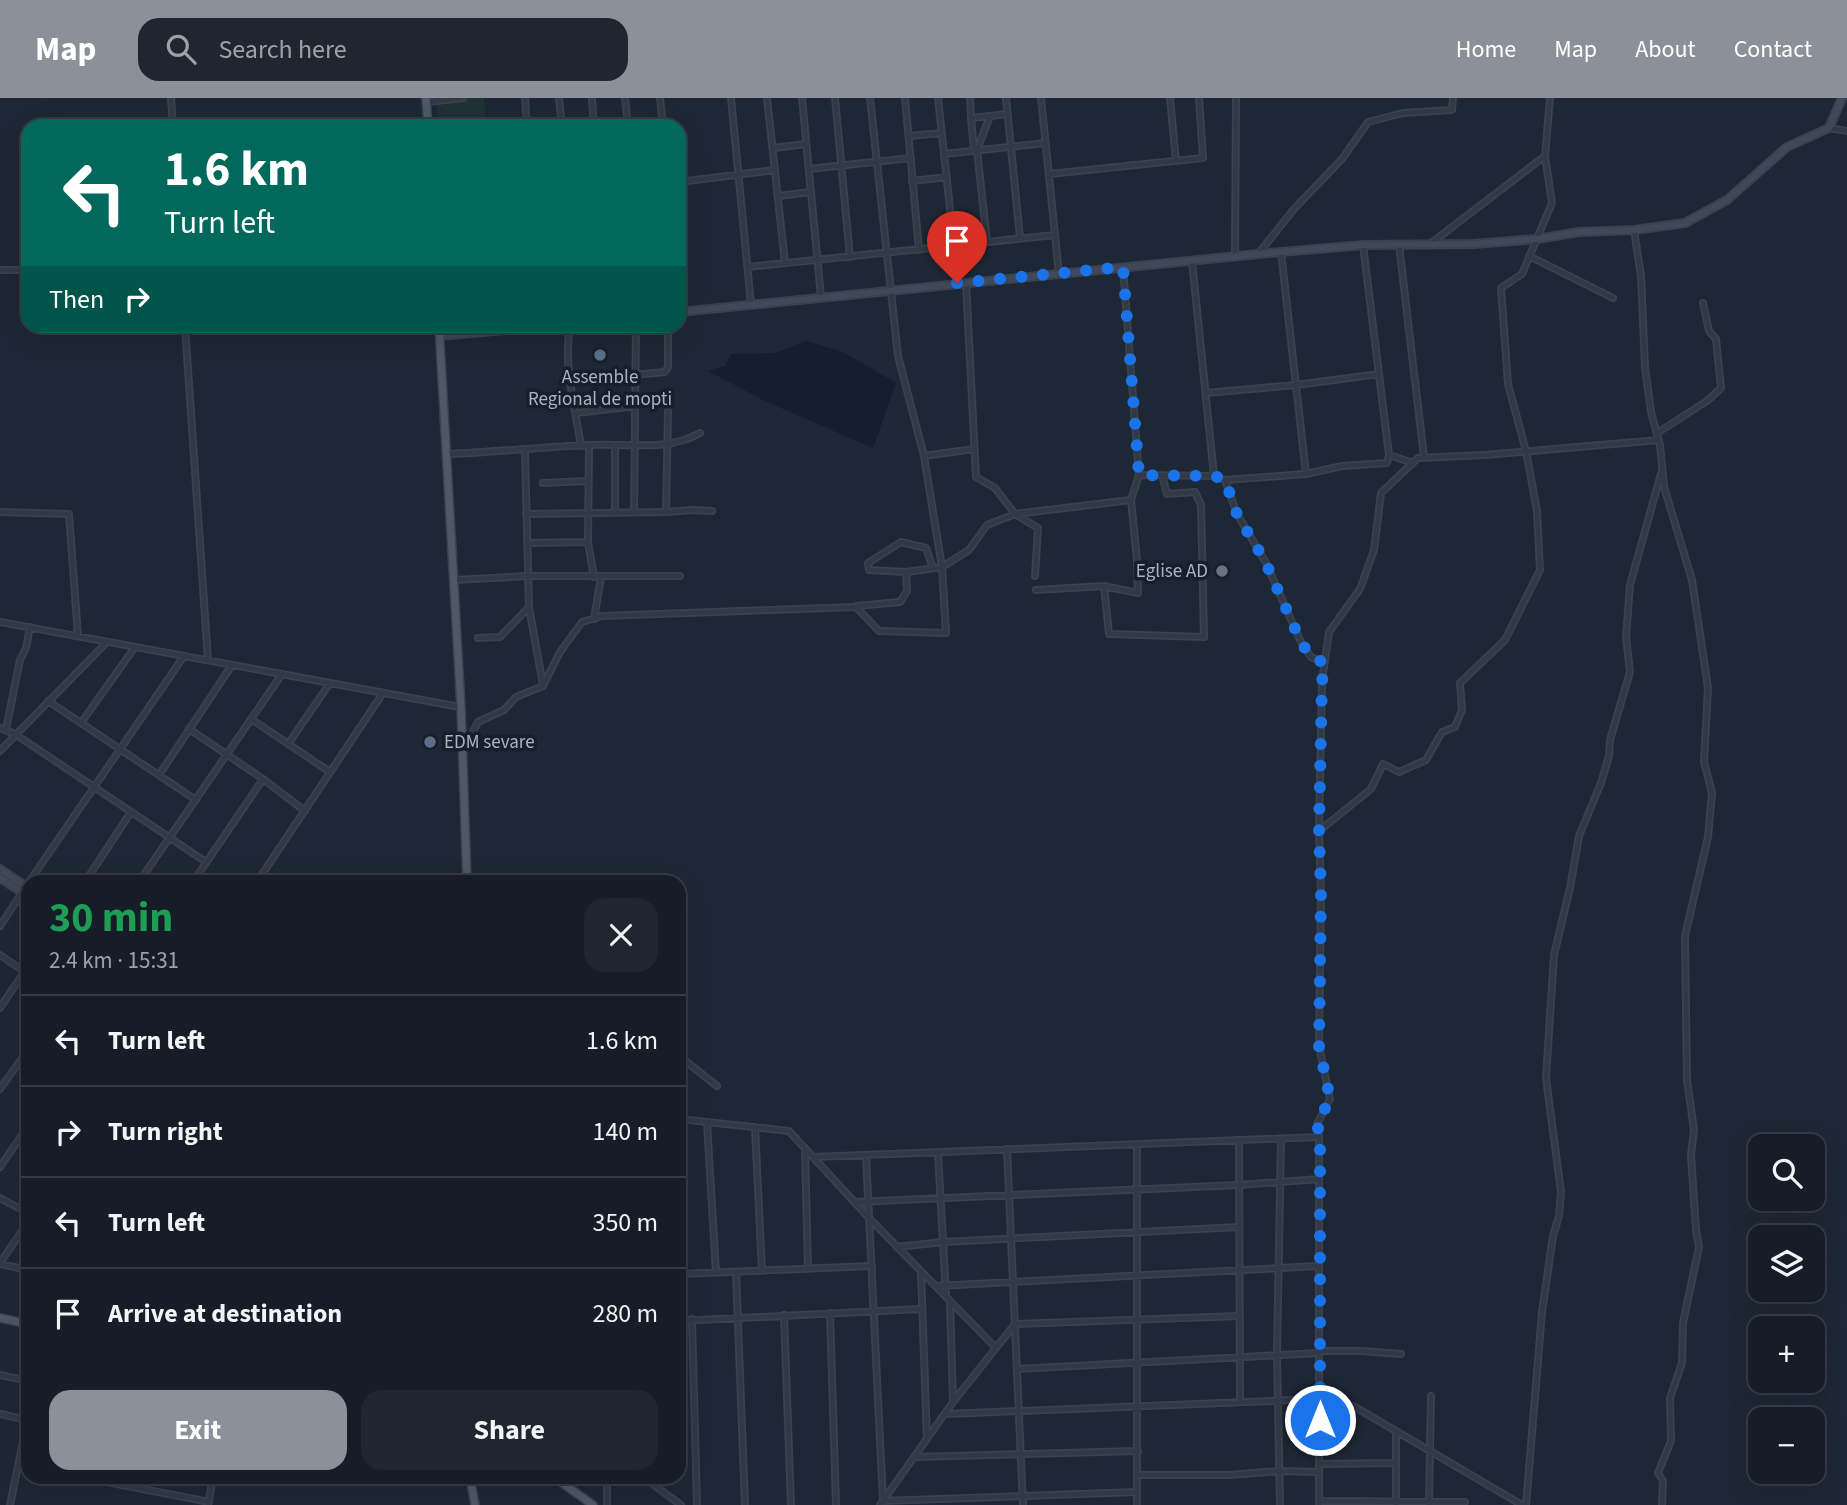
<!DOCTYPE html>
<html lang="en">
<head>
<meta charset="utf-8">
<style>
  :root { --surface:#161d28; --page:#1f2630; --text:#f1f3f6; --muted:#9ea2a8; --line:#353b45; --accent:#8c9099 }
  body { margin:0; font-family:"Source Sans 3",sans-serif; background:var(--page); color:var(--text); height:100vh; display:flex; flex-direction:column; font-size:26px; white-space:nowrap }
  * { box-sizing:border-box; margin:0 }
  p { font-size:23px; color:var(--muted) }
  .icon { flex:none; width:38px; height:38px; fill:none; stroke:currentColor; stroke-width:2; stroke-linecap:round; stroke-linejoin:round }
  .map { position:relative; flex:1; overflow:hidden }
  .drawer { position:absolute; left:21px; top:777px; width:665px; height:609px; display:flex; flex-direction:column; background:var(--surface); border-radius:21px; box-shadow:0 7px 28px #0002,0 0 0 2px var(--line) }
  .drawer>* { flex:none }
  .top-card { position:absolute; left:21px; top:21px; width:665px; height:214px; border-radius:21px; box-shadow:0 7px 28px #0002,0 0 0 2px var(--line); background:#00695c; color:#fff; overflow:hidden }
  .fabs { position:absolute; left:1748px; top:1036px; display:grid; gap:14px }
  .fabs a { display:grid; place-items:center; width:77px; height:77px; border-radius:14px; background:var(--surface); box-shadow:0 7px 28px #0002,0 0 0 2px var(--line); font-size:35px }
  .pin { position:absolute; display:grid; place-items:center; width:60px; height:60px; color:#fff; margin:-72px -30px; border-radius:50% 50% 50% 0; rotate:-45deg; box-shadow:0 0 7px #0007 }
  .pin .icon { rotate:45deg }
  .me { position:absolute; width:77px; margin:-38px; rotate:0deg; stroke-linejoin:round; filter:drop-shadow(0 0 5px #0008) }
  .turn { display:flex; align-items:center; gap:24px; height:147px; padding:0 28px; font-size:32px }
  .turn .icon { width:91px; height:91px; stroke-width:2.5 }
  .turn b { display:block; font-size:49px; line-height:60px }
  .then { display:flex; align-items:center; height:66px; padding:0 28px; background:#0003; gap:14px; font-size:26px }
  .round { display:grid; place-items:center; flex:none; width:74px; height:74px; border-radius:21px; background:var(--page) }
  .head { display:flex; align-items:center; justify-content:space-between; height:119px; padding:0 28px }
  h1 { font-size:42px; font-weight:700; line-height:52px; color:#1e9e55 }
  .action { display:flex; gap:14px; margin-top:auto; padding:14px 28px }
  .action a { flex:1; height:80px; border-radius:21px; background:var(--accent); color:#fff; font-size:28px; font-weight:700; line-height:80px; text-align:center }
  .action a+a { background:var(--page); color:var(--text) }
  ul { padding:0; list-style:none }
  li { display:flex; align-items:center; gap:21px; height:91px; padding:0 28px; border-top:2px solid var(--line) }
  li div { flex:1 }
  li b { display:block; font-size:26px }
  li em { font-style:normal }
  header { display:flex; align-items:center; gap:42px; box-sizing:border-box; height:98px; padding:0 35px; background:var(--accent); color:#fff }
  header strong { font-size:33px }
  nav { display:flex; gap:38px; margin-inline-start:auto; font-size:24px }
  .search { width:490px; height:63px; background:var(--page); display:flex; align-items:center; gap:18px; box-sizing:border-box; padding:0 24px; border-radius:21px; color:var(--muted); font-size:26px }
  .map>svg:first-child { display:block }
  .green { fill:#203236 }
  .water { fill:#131e32 }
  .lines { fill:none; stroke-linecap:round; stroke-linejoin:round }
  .street-casing { stroke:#3b424f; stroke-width:8 }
  .secondary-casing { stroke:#3b424f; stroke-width:10 }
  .primary-casing { stroke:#3b424f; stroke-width:10 }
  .street { stroke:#323946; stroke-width:4.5 }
  .secondary { stroke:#404859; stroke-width:6 }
  .primary { stroke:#4f5866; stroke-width:7 }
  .route { stroke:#1a73e8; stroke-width:12; stroke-dasharray:0 21.6 }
  .service-dot { fill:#5c6f8a; stroke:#181e2a; stroke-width:2.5 }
  .worship-dot { fill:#6b7280; stroke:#181e2a; stroke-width:2.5 }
  .labels { text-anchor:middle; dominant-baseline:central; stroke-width:7; stroke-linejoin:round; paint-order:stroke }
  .poi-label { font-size:19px; fill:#abb3c3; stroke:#181e2a }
</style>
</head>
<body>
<header>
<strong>Map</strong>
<div class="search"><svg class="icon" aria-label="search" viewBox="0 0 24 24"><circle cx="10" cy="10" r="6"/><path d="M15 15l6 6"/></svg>Search here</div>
<nav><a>Home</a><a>Map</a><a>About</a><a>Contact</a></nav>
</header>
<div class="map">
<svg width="1847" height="1407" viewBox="0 0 1847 1407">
  <rect width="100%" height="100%" fill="#1e2735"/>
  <!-- green -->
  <path class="green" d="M436,0H484L486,28H438Z"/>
  <!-- water -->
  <path class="water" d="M806,243L843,254L896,285L873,350L767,304L708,273L725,268L731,256L775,255Z"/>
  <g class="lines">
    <defs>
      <path id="street" d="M171,0L173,28
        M525,0L527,28
        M559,0L562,28
        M592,0L594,28
        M625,0L628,28
        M660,0L663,28
        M731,0L751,206
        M767,0L785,165
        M802,0L821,199
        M835,0L850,159
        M905,0L919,152
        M938,0L958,185
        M970,0L971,20L990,18L977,52L987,144
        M1006,0L1020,140
        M1041,0L1059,176
        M1170,0L1176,63
        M427,4L463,0
        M990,18L1007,16
        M971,20L974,53
        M1829,30L1847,33
        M909,38L942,35
        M773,50L806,46
        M944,56L1046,45
        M809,71L911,60
        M1049,76L1203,60L1199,0
        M912,83L947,79
        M679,84L775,72
        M778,98L811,94
        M1634,132L1641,178L1645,269L1651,314L1660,347L1664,389L1692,482L1708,590L1704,664L1712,695L1708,739L1685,838L1687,982L1694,1032L1691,1057L1696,1132L1699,1149L1683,1225L1682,1265L1670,1300L1671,1343L1658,1375L1663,1383L1662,1407
        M1430,146L1545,58
        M1363,147L1389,357L1413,365
        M1399,147L1424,359
        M1259,155L1294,111L1342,61L1368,24L1403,15L1452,12L1453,0
        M1235,158L1236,0
        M1529,158L1613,200
        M748,169L1055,137
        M1123,169L1139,377L1214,378L1192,163
        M0,172H28
        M966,185L976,379L995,390L1015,416L1038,430L1035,478
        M679,187L682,213
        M185,228L208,562
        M570,228C563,266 575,309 581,348
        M571,283L665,274L668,269V228
        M1206,295L1296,287L1379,276
        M576,315L636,308
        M1657,335L1707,303L1721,290L1716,241L1709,233L1703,205
        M589,347L588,444L594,479
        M448,356C495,354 542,349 589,347C625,345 667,354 700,335
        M924,358L974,351
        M1306,376L1342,368L1387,365L1389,357
        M1214,378L1225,382L1306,376L1281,154
        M1225,382L1237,416L1265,463L1301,544L1311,559L1325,565
        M543,385L587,383
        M0,414L69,416L78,538
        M615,414V347
        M634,414L636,228
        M666,414L668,313
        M526,416L666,414L693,412L712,413
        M527,445L588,444
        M906,474L869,472L868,465L901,444L926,450L933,470
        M455,482L527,478H680
        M1104,488L1138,495L1137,462L1131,402
        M1036,492L1104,488L1109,536L1204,539L1201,407L1195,394L1167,396L1162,377
        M857,508L900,504L907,493L906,474L942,469L969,452L987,427L1015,416L1131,402L1139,377
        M529,509L543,587
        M594,521L601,479
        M0,524L460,609
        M478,540L500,539L529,509L525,352
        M48,603L196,702
        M251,621L330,674
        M81,625L135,549
        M0,630L15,636L206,764
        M6,631L20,562L26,550L30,529
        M189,631L263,681L305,713
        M288,646L330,585
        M464,651L478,624L504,612L516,599L543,588L560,554L582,524L602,518L856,509L879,533L946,535L942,469L924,358L898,258L870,0
        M0,653L107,544
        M159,677L232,567
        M1319,733L1371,691L1383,666L1399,674L1426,662L1442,634L1455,629L1462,612L1460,585L1505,542L1540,472L1537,413L1526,353L1508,286L1501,190L1522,176L1552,105L1545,58L1550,0
        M29,784L184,558
        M85,784L131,714
        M139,784L282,576
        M193,784L263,681
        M257,784L383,595
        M0,828L23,793
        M0,857L28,876
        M0,910L24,874
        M679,958L717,988
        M0,991L28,952
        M679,1021L789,1033L870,1121L995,1249
        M707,1024L716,1175
        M755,1029L762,1173
        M1239,1042L1240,1304
        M805,1050L808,1171
        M1007,1051L1023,1407
        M938,1055L946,1197
        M866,1058L883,1403L1137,1394
        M814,1059L1319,1039
        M0,1069L28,1028
        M0,1100L28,1115
        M855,1104L1239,1087L1319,1081
        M897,1149L943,1144L1239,1129
        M0,1165L28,1124
        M0,1166L28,1172
        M736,1174L745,1407
        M921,1175L927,1341
        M679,1176L872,1168
        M936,1188L1319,1168
        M950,1204L953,1303
        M830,1215L836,1407
        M784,1217L791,1407
        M692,1221L697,1407
        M679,1223L921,1211
        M1319,1253H1361L1401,1256
        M1017,1271L1319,1255
        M0,1277L28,1283
        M0,1316L27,1322
        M946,1316L1319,1301L1355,1309L1522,1407
        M1396,1334V1407
        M915,1359L1138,1353
        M1319,1366L1396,1365
        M1137,1377H1229L1280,1373L1319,1374
        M81,1379L209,1404
        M643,1379L681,1407
        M1319,1403L1465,1404
        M10,1407L28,1319
        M208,1407L213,1379
        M607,1407V1379
        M880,1407L953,1304L1015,1226L1239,1218
        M1137,1407V1046
        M1280,1407L1277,1256L1281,1040
        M1319,1407V1039L1317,1026L1330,1001L1319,948L1321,796L1319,733L1322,583L1329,534L1360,491L1374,452L1381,395L1418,360L1485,357L1659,342
        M1429,1407L1431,1298
        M1526,1407L1542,1214L1553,1138L1559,1118L1561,1094L1546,980L1554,857L1570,790L1579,738L1601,685L1609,658L1610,642L1630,574L1626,539L1630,487L1662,372"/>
      <path id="secondary" d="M679,214L1258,156L1363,147L1474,146L1537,141L1579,134L1634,132L1685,125L1727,102L1787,49L1829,30L1842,0
        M440,238L548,228
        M0,771L28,790
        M0,780L28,798"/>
      <path id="primary" d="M426,0L428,28
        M439,228L461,609L467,784
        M0,1220L28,1226
        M470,1379L475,1407
        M554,1379L593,1407"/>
    </defs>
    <!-- street casing -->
    <use href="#street" class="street-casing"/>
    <!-- secondary casing -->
    <use href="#secondary" class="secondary-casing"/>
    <!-- primary casing -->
    <use href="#primary" class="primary-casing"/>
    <!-- street -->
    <use href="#street" class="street"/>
    <!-- secondary -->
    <use href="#secondary" class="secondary"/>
    <!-- primary -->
    <use href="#primary" class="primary"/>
  </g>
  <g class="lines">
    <!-- route -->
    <path class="route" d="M957,185L1123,169L1139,377L1214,378L1225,382L1237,416L1265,463L1301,544L1311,559L1325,565L1322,583L1319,733L1321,796L1319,948L1330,1001L1317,1026L1320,1039V1322"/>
  </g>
  <!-- markers -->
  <g class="service-dot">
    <circle cx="600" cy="257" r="7"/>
    <circle cx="430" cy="644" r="7"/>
  </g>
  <circle class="worship-dot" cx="1222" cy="473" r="7"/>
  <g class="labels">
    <!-- poi labels -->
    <g class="poi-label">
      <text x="600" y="279">Assemble<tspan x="600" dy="22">Regional de mopti</tspan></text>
      <text x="1208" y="473" text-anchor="end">Eglise AD</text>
      <text x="444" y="644" text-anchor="start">EDM sevare</text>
    </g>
  </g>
</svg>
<div class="fabs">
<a><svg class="icon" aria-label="search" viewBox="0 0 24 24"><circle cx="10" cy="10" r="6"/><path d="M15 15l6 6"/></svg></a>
<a><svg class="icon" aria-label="layers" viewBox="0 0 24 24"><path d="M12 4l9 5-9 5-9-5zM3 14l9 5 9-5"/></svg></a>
<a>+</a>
<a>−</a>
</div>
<div class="pin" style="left:957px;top:185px;background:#d93025"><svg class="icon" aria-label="arrive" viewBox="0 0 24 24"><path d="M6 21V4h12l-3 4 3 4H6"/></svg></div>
<svg class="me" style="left:1320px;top:1322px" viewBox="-20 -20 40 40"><circle r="17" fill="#1a73e8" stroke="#fff" stroke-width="3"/><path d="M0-11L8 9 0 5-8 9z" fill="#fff"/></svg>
<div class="top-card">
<div class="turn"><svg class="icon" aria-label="left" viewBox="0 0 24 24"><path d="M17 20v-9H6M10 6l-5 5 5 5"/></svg><div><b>1.6 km</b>Turn left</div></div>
<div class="then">Then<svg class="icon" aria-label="right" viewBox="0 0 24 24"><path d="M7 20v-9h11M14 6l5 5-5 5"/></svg></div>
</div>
<section class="drawer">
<div class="head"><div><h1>30 min</h1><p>2.4 km · 15:31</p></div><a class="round"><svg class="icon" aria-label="close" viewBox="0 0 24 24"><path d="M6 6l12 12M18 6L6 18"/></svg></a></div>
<ul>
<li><svg class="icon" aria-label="left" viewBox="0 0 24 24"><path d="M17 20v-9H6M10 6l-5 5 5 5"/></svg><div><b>Turn left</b></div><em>1.6 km</em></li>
<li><svg class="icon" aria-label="right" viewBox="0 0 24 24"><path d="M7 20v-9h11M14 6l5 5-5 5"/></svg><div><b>Turn right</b></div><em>140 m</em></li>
<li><svg class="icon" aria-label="left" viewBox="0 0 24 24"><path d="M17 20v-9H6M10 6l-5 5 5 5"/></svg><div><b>Turn left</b></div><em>350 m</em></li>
<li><svg class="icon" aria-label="arrive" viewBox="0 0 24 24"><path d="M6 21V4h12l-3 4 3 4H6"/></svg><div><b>Arrive at destination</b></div><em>280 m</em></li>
</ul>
<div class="action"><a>Exit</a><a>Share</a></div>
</section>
</div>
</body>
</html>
